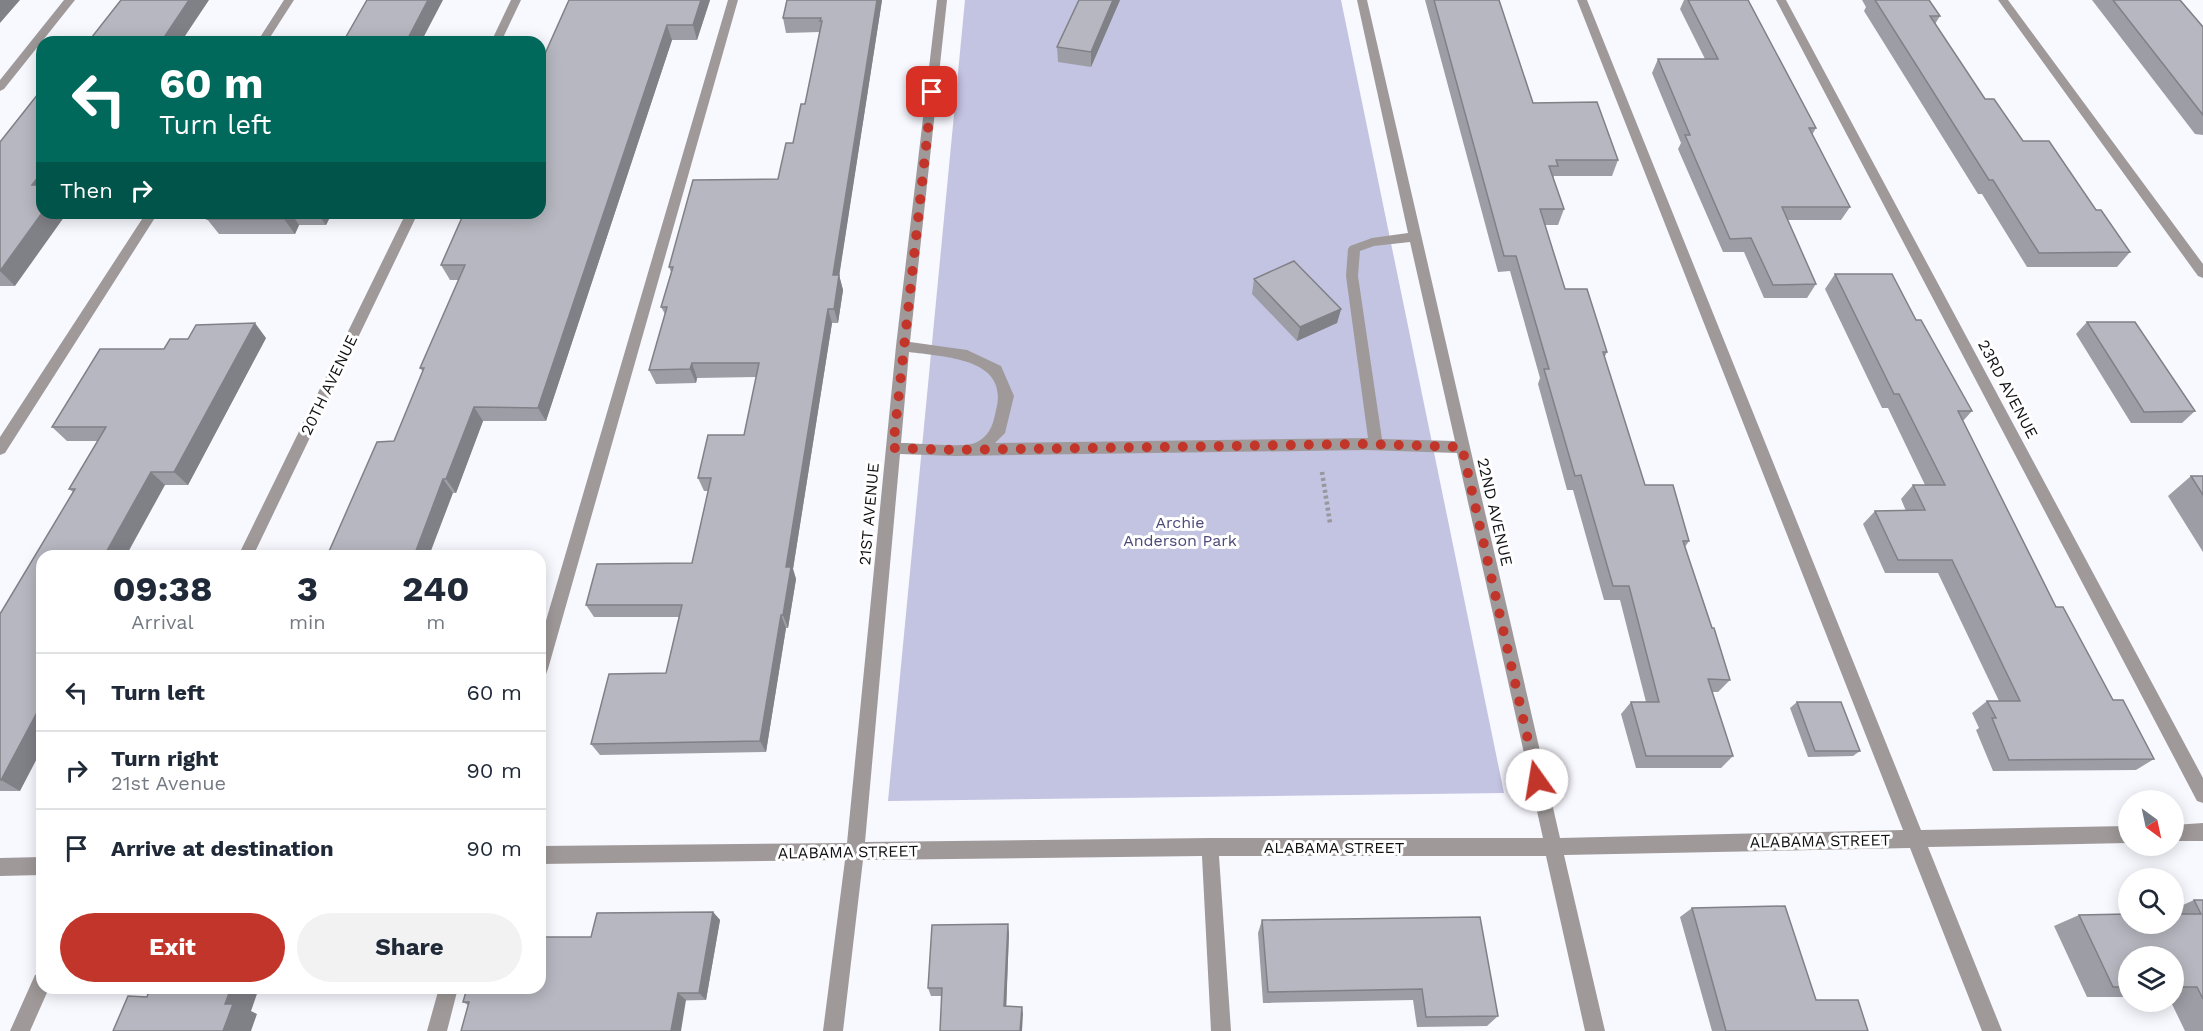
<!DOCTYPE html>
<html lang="en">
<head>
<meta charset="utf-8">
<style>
  :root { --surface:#fff; --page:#f2f2f3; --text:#1f2937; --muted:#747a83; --line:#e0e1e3; --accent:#c2352b }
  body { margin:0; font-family:"Work Sans",sans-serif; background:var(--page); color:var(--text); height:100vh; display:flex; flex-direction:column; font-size:22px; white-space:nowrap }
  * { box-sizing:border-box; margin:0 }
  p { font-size:20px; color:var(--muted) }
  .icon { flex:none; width:33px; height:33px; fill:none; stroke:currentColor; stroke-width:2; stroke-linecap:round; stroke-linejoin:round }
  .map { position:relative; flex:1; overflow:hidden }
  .sheet { position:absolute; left:36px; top:550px; width:510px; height:444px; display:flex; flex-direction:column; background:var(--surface); border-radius:18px; box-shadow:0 3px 15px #0003 }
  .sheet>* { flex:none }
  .top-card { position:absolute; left:36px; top:36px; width:510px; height:183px; border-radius:18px; box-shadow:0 3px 15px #0003; background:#00695c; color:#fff; overflow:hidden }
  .needle { width:39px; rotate:147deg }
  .buttons { position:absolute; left:2118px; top:790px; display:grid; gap:12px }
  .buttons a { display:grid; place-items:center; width:66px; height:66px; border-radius:50%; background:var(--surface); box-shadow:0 3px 15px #0003; font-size:30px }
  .pin { position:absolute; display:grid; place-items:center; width:51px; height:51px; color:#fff; margin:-26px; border-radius:12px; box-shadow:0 3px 9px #0006 }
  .me { position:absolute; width:66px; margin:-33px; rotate:347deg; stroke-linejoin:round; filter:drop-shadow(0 0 4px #0008) }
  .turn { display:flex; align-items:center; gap:21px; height:126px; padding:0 24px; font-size:27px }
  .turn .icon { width:78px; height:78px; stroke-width:2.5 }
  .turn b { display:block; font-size:42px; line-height:51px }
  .then { display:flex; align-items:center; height:57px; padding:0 24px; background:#0003; gap:12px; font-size:22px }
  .eta { display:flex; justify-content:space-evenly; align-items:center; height:102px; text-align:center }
  .eta b { font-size:36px; font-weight:700; line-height:42px }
  .cta { display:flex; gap:12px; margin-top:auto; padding:12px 24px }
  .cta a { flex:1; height:69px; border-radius:36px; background:var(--accent); color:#fff; font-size:24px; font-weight:700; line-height:69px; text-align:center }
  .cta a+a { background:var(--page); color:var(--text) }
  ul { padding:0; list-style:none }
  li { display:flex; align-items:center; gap:18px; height:78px; padding:0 24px; border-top:2px solid var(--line) }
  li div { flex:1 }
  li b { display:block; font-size:22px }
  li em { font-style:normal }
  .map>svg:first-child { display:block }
  .green { fill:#c3c3e2 }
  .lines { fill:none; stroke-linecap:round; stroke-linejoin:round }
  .path { stroke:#97979d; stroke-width:4.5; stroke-dasharray:3 3; stroke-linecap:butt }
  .minor { fill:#9f9a99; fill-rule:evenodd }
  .wall { fill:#9d9da6 }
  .shaded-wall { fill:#808087 }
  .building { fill:#b7b7c1; stroke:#808087; stroke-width:1.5 }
  .route { stroke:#c2352b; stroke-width:10; stroke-dasharray:0 18 }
  .labels { text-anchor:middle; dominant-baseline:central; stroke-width:6; stroke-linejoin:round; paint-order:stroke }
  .street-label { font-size:16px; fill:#111114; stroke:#fff }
  .park-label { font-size:16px; fill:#4c487a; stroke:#fff }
</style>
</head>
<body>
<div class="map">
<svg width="2203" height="1031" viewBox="0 0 2203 1031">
  <rect width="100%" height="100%" fill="#f8f8ff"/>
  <!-- green -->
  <path class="green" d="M965,0H1341L1504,793L888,801Z"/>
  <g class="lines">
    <!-- path -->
    <path class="path" d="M1322,472L1330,523"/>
    <!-- minor -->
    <path class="minor" d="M64,0H75L4,89L0,91V80Z
      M284,0H294L267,42H257Z
      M511,0H521L501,42H491Z
      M728,0H738L548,669L546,674L540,676V641Z
      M937,0H947L910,342L967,350L1001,366L1014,396L1005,433L995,443L1368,438L1346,276L1348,249L1350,246L1372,238L1408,233L1357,0H1367L1560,838L1903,830L1577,0H1587L1921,830L2128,826V843L1928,847L2002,1031H1982L1910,848L1564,855L1605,1031H1585L1546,856H1219L1231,1031H1211L1202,856L863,860L843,1031H823L845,860L540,864V846L847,843L896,346ZM1410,242L1455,441L1382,439L1358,276L1360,251L1374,246ZM909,352C945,357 1010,358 996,410C993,425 990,436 975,443C962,448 917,443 901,443ZM1366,450L1457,453L1543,838H1210L865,842L900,454L955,456Z
      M1776,0H1786L2203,778V803L2197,801Z
      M1998,0H2008L2203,264V278L2198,276Z
      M146,213H158L5,453L0,455V437Z
      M406,213H418L253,556H238Z
      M2203,823V841H2174V825Z
      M42,857V875L0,876V858Z
      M42,973V988H49L30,1031H10L35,975Z
      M439,988H458L447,1031H427Z"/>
  </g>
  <!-- wall -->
  <path class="wall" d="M710,0L697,40H672L546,421H483L456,493H453L394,441L423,372L420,368L459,280H450L441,265L541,65Z
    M787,0H882L839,275L843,290L838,323H832L793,569L796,579L788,628H786L766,752L600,755L591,744L666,673L679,617H594L586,605L692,563L708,491H704L698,478L744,435L756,377L697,378L696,383L656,384L649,370L665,314L661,307L671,272L669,267L778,179L793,143L805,104L820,32L786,33L783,18Z
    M1079,0H1120L1091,67L1058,62L1057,47Z
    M1425,0H1499L1533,103L1618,160L1612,176H1554L1553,178L1564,209L1558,225H1545L1565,289L1607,352L1604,358L1645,485L1689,541L1685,547L1730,680L1718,692H1712L1733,756L1721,768H1636L1621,714L1631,702H1646L1620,600H1604L1573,490H1567L1538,384L1540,378L1510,271L1498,272Z
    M1684,0H1748L1816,128L1812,135L1850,207L1841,220H1787L1816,284L1807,298H1764L1744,252H1723L1678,149L1681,143L1652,73L1658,59H1705L1680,9Z
    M1862,0H1929L1940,16L1935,24L1985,99L2023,141L2096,210L2130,252L2117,267H2027L1982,194H1978L1864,11L1866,7Z
    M2092,0H2180L2203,27V135L2195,134Z
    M0,142L15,286H0Z
    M211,213H332L326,225H299L295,234H219L207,219Z
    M1835,274L1916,320L1972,411L1963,421L2056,607L2113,700L2154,759L2136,770L1993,771L1976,730L1979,728L1972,713L1987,701H1999L1938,573H1885L1863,524L1875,511H1906L1901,499L1913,485H1925L1888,408H1882L1825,289Z
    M1254,279L1341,309L1337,323L1297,341L1252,294Z
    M2087,322L2195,411L2182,423H2131L2076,334Z
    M266,338L188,485H165L42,556L20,791H0V614L73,492L69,489L98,441H67L52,427L164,349Z
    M2191,476H2203V552L2168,496Z
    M1797,702L1860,751L1853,756L1808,757L1790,708Z
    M2194,900H2203V1031H2185L2171,1002H2174V957H2128V997H2087L2054,926L2079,915L2174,924V909Z
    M1692,908L1816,1000L1868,1031H1712L1680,917Z
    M713,912L720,920L706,1000L468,1005L463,1002L591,937Z
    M1262,920L1498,1016L1487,1026L1417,1027L1413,1000L1263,1003L1258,933Z
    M1009,933L1006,1006L1023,1014L942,996H931L928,988Z"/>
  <!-- shaded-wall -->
  <path class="shaded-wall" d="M0,0H20L0,23Z
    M189,0H209L181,42H161Z
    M428,0H443L421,42H406Z
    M701,0H710L697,40L693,25Z
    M877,0H882L837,290L833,275Z
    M1113,0H1120L1091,67V52Z
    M667,25L672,40L546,421L538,408Z
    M42,172V196L32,185Z
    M42,213H67L15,286L0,271Z
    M287,213H291L299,225L295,234L284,219Z
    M317,213H332L326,225Z
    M839,275L843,290L838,323L834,309Z
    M828,309L832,323L793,569L796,579L788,628L783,615L786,567Z
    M1341,309L1337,323L1297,341L1300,327Z
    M255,323L266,338L188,485L174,472Z
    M692,363L697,378L696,383L690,369Z
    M474,407L483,421L456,493L446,479Z
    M151,472L165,485L126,556H104Z
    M443,479L453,493L429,556H414Z
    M781,615L786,628L766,752L760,741Z
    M42,703V749L20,791L1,780Z
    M713,912L720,920L706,1000L699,993Z
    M1008,924L1009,933L1006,1014L1004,1006Z
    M231,988H259L251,1011L257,1014L251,1031H223L225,1004Z
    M678,993L686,1000L681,1031H671Z
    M1022,1007L1023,1014L1022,1031H1020Z"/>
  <!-- building -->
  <path class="building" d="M121,0H189L161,42H88Z
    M367,0H428L406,42H343Z
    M569,0H701L693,25H667L538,408L474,407L446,479H443L414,556H327L377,442L394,441L424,368H420L465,265H441L464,213H540V65Z
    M787,0H877L833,275H839L834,309H828L786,567H791L783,615H781L760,741L591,744L609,674L666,673L682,605H586L597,564L692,563L711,478H698L708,435H744L759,363H692L690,369L649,370L667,307H661L673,267H669L693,180L778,179L786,143H793L801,104H805L822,21H820L821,18H783Z
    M1079,0H1113L1091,52L1057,47Z
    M1434,0H1499L1533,103L1597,102L1618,160H1556L1558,166H1549L1564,209H1540L1565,289H1587L1607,352H1603L1645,485H1673L1689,541H1683L1712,628H1714L1730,680L1708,679L1733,756H1646L1631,702H1659L1629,586H1613L1581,475L1575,476L1544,369H1549L1516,256H1504Z
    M1688,0H1748L1816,128H1809L1850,207H1782L1816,284L1773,285L1751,238L1730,239L1685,135H1690L1658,59H1718Z
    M1875,0H1929L1940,16H1930L1985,99H1994L2023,141H2049L2096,210H2101L2130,252L2039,253L1993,180H1989Z
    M2113,0H2180L2203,27V115Z
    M42,89V172L32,185H42V213L0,271V142Z
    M211,213H287L284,219H207Z
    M1294,261L1341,309L1300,327L1254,279Z
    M1835,274H1892L1916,320H1921L1972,411H1958L2056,607H2063L2113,700H2123L2154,759L2009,760L1992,718H1996L1987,701H2020L1952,560H1898L1875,511L1925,510L1913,485H1945L1899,394H1894Z
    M2087,322H2135L2195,411L2144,412Z
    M255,323L174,472H151L104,556H42V703L1,780H0V614L75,489H69L106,427H52L100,349H164L170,339H188L196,325Z
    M2191,476H2203V495Z
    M1797,702H1841L1860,751H1815Z
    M2194,900H2203V999L2197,987H2174V957H2128V987H2113L2079,915L2128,914V924H2174V914H2201Z
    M1785,906L1816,1000H1858L1868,1031H1726L1692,908Z
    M713,912L699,993H678L671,1031H461L469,1002H463L467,988H540V937H591L597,913Z
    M1480,917L1498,1016L1426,1017L1422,989L1268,992L1262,920Z
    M1008,924L1004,1006L1022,1007L1020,1031H940L942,988H928L932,925Z
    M150,988H231L225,1004H233L223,1031H113L128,996L147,997Z"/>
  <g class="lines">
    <!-- route -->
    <path class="route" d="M932,92L893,448L955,450L1366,444L1462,447L1537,780"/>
  </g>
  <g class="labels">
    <!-- street labels -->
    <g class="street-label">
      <text transform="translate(329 385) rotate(-64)">20TH AVENUE</text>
      <text transform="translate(2008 389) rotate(62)">23RD AVENUE</text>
      <text transform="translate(1495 512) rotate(77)">22ND AVENUE</text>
      <text transform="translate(869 514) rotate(-85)">21ST AVENUE</text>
      <text transform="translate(1820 841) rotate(-1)">ALABAMA STREET</text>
      <text x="1334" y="847">ALABAMA STREET</text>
      <text transform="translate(848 852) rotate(-1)">ALABAMA STREET</text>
    </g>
    <!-- park labels -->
    <g class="park-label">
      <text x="1180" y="522">Archie<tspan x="1180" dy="18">Anderson Park</tspan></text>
    </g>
  </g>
</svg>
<div class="buttons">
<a><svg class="needle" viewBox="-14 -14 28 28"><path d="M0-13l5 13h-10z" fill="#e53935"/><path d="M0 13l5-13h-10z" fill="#747a83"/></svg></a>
<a><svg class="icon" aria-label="search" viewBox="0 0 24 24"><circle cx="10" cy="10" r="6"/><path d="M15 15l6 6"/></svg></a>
<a><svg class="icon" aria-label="layers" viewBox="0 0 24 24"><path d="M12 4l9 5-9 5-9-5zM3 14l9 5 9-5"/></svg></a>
</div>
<div class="pin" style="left:932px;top:92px;background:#d93025"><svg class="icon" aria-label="arrive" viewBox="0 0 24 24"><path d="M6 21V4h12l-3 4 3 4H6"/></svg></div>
<svg class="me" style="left:1537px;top:780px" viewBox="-20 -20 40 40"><circle r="19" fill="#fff"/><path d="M0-13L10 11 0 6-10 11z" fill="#c2352b"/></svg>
<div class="top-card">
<div class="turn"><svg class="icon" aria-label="left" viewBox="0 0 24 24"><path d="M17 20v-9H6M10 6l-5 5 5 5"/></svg><div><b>60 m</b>Turn left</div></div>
<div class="then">Then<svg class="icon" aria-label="right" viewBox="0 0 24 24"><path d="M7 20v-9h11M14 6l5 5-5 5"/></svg></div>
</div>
<section class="sheet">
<div class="eta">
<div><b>09:38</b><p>Arrival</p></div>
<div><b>3</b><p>min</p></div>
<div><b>240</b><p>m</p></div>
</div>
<ul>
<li><svg class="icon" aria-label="left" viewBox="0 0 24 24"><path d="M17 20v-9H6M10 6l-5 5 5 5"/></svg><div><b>Turn left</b></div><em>60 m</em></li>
<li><svg class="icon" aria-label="right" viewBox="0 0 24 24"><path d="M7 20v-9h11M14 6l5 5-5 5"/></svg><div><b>Turn right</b><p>21st Avenue</p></div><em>90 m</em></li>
<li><svg class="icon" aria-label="arrive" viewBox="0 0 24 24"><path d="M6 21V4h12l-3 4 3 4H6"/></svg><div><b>Arrive at destination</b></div><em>90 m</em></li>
</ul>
<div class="cta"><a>Exit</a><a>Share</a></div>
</section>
</div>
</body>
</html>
